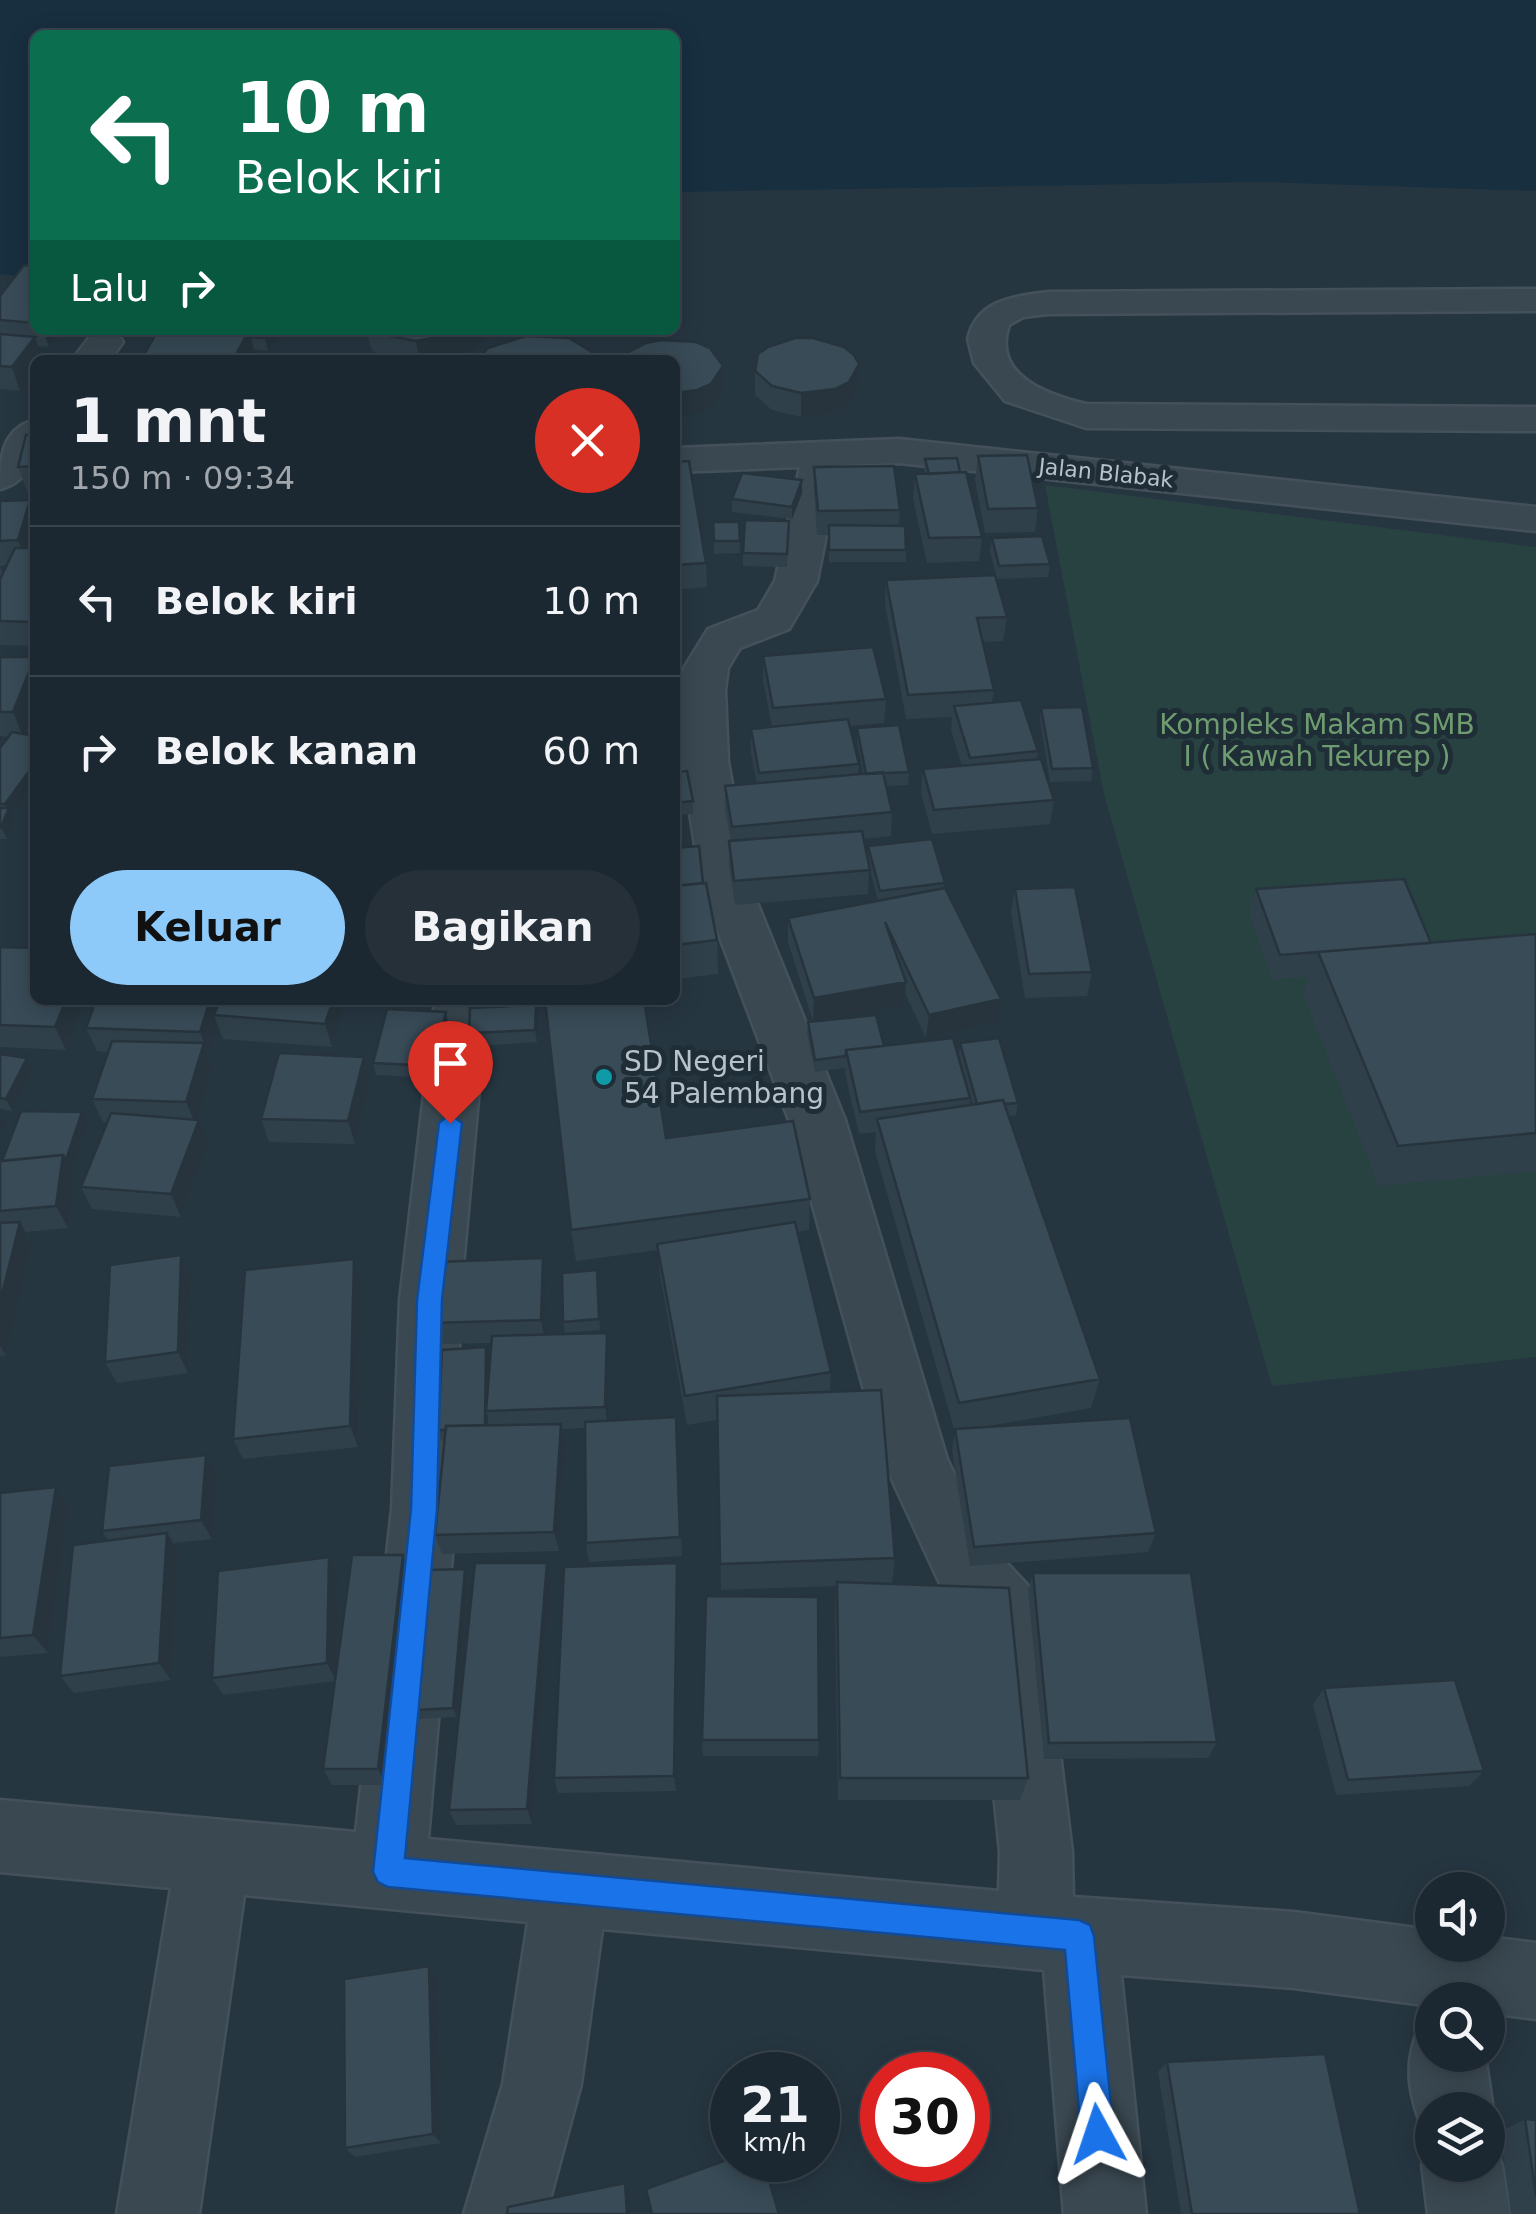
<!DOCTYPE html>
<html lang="id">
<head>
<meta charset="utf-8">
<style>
  :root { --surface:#1c2831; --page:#253039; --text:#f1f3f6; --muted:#a0a6ab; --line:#3a444d; --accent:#8ecaf9 }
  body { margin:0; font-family:"DejaVu Sans",sans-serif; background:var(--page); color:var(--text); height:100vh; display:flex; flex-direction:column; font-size:38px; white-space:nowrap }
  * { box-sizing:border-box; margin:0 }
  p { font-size:32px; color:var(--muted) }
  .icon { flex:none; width:55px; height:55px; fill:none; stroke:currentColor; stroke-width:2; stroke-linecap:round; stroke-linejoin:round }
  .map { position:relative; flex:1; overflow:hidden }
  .panel { position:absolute; left:30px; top:355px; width:650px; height:650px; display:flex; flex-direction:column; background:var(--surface); border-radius:15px; box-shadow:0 5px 25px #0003,0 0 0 2px var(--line) }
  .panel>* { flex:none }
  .banner { position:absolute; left:30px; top:30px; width:650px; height:305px; border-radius:15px; box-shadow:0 5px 25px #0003,0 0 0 2px var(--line); background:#0b6e4f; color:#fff; overflow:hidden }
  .fabs { position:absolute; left:1415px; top:1872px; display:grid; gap:20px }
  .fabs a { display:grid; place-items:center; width:90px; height:90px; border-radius:50%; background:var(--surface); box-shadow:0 5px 25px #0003,0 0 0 2px var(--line); font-size:50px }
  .speed { position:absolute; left:710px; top:2052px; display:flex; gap:20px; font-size:50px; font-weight:700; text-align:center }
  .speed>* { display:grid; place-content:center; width:130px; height:130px; border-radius:50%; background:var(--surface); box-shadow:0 5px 25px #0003,0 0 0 2px var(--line); line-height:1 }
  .speed small { font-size:25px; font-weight:400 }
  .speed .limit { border:15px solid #d22; background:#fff; color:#111 }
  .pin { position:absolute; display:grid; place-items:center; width:85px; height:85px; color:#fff; margin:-102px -42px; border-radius:50% 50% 50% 0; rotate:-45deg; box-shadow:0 0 10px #0007 }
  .pin .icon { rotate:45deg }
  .me { position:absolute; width:110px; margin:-55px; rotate:355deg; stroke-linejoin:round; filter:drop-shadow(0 0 8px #0008) }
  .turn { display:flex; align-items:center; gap:35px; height:210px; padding:0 40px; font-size:45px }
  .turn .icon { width:130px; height:130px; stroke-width:2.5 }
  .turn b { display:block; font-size:70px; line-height:85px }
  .then { display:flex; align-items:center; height:95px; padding:0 40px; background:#0003; gap:20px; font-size:38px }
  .round { display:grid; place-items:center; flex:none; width:105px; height:105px; border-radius:52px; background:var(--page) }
  .headline { display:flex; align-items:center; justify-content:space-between; height:170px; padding:0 40px }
  h1 { font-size:60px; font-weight:700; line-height:75px }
  .button { display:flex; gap:20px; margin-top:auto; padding:20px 40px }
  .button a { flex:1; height:115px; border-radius:60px; background:var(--accent); color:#111; font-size:40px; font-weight:700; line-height:115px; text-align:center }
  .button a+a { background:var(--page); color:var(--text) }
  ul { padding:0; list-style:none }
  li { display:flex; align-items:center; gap:30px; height:150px; padding:0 40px; border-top:2px solid var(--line) }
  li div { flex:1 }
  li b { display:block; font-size:38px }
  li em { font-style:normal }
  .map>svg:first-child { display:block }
  .green { fill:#284241 }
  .water { fill:#182f40 }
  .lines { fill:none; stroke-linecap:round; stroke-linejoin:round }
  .minor-casing { stroke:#44515a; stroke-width:5 }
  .minor { fill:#3a4851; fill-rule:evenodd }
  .wall { fill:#30404b }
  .shaded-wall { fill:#27343d }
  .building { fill:#384b57; stroke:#27343d; stroke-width:2.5 }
  .route { fill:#1a73e8; stroke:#114b97; stroke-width:2.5 }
  .culture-dot { fill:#0f9aa8; stroke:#1f2d36; stroke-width:4 }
  .labels { text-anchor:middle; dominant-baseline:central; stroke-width:10; stroke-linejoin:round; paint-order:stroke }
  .far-street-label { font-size:22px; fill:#b7c2cb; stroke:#1f2d36 }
  .park-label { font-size:28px; fill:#6e9c70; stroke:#1f2d36 }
  .poi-label { font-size:28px; fill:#b7c2cb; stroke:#1f2d36; text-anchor:start }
</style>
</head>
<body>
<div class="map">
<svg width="1536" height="2214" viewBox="0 0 1536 2214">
  <rect width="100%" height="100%" fill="#263641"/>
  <!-- green -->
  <path class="green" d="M1045,485L1536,547V1357L1272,1386L1104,794Z"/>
  <!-- water -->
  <path class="water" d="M0,0H1536V191L1260,182L675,192V35H35V278L0,274Z"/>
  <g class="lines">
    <defs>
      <path id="minor" d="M1536,289V311L1048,314L1023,317L1009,325C991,376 1049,395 1086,404L1536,407V431L1086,428L1005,401L974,363L968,339C977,299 1014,297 1048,292Z
        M105,331L118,334L123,342L110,360H72L92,334Z
        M35,420C35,450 34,481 0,489C0,459 1,429 35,420Z
        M899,439L1536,507V531L899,463L840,465L817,581L789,629L740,648L728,668L725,690L728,762L752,890L845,1120L947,1459L987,1542L1033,1591L1043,1614L1072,1852L1073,1897L1294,1912L1432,1930V1945H1488V1937L1536,1943V2019L1488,2013V2000H1432V2006L1294,1988L1121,1975L1146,2214H1064L1044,1970L602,1929L581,2084L546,2214H464L503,2084L528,1922L244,1895L199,2214H117L171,1888L0,1872V1800L356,1832L392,1509L400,1300L435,1000H487L460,1300L456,1509L428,1839L999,1891L1000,1852L977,1627L941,1586L884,1462L789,1120L702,890L682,762L679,690L684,668L708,629L758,610L775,581L800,467L675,472V448Z
        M1432,2022V2055H1485L1493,2110L1488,2124V2110H1432V2165H1488V2135L1490,2137L1502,2165L1510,2214H1428L1422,2165L1432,2140L1426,2138C1410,2099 1402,2067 1419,2028Z"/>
    </defs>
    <!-- minor casing -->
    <use href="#minor" class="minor-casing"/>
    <!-- minor -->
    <use href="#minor" class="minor"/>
  </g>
  <!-- wall -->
  <path class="wall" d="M35,266V330H61L49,347L38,346L43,360H35V372L20,391L0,389V296Z
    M158,330H282V331L268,351L254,349L255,353L252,360H145L144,355Z
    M365,330H489L485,340L473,350L458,358L446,360H396L384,358L372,350Z
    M755,371L858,388L848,406L834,413L801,417L772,410L755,395Z
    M35,434V491H27L18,467Z
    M978,456L1038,508L1035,532L985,533L975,480Z
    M925,459L960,472L982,537L979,561L927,563L913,499L915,474H924Z
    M675,462L706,563L707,587L675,590Z
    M814,467L900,510L899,526L906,550V562H829V535H817L814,491Z
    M802,493L792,519L732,512V499Z
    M0,501L32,548H35V646L0,645V567L3,573L7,565L0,566Z
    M789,521L787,567L743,566V553Z
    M713,522H739L740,553L714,554Z
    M992,538L1050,564L1048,577L997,579L990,551Z
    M886,580L1007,617L1003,641L982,642L994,690L992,702L1038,751L1037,759L1054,800L1050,824L932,834L921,793L923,769L962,766L951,730L952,717L906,719L885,604Z
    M763,656L886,699L884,723L850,726L859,764L858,774H863L857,740V728L909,772L908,785L886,786L892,812L891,836L864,839L867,856L868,846L945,883L944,889L997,1022L926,1038L905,993L904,1006L813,1021L788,942V918L878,901L869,865L868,894L735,905L729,865V841H731L725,810V786L757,783L751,753V729L772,727L763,680Z
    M0,657L24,734L35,736V783L12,815L14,820L7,839H0V748L9,737L0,736Z
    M1041,708L1093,768L1091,781L1050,782L1040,720Z
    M675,772L693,801V814L675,815Z
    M675,848L703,883L717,940L718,974L675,979Z
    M1015,889L1092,972L1087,996L1025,998L1011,912Z
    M1256,889L1431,943L1536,934V1171L1379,1186L1303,994L1309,977L1272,979L1249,913Z
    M0,947L35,1000H86L66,1050L0,1047Z
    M347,1000L332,1047L223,1039L218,1026L209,1055L213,1066L197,1120L208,1143L181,1217L92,1209L81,1187L107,1122H103L92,1099L108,1052L97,1051L86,1028Z
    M446,1012L448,1024L436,1078L376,1075L373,1063Z
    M537,1017V1042L471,1046L469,1033Z
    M808,1022L884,1046L970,1098L969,1105H973L959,1055L960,1043L1018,1103L1016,1115L1009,1116L1100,1379L1091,1408L977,1428L1156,1533L1148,1552L970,1566L952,1450L955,1432L875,1151L876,1132L859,1134L845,1073V1068L815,1072L807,1034Z
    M0,1054L33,1070L12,1111L0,1109Z
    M370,1080L355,1144L269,1142L261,1119Z
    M88,1124L72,1172L75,1177L68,1228L26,1232L32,1244L6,1355L0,1356V1161Z
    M666,1138L810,1199L809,1230L797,1232L831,1372L830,1392L895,1558L892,1584L1028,1778L1020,1800H838L835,1608L836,1586L721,1590L717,1420L687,1425L660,1275L658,1250L576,1261L571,1230Z
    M181,1255L191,1277L188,1373L117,1383L105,1362Z
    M543,1258L547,1280L545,1334L607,1333L610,1354L608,1421L676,1417L682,1556L589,1562L586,1543L585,1428L562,1429L565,1444L559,1551L442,1554L435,1535L445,1440L441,1441L438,1430L489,1358V1379L492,1343L437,1344L431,1323Z
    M597,1270L600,1330L565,1333L563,1322Z
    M361,1281L358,1447L243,1459L233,1439Z
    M206,1455L217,1475L212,1539L174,1543L179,1552L171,1680L74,1693L60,1676L108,1540L102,1531Z
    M56,1487L69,1506L48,1653L0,1657V1493Z
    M329,1557L338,1575L336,1671L410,1574L386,1785H332L323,1769L335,1681L223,1695L212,1678Z
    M465,1569L468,1579L457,1717L419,1719L415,1710Z
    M1033,1573L1217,1742L1208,1758L1044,1759L1028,1591Z
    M551,1581L532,1824L456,1825L449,1810Z
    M678,1582L676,1791L558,1793L554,1778Z
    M1324,1688L1484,1771L1469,1786L1336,1795L1313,1705Z
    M702,1740H819L818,1756H703Z
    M429,1966L437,1978L441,2143L355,2157L345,2148Z
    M1167,2062L1360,2214H1181L1158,2072Z
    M1525,2119L1536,2120V2214H1511L1500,2132Z"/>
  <!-- shaded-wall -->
  <path class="shaded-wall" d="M43,330H61L49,347Z
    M249,330L255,353L252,360H233Z
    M271,330L282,331L268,351L265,338Z
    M464,330H489L485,340L473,350L458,358L446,360H419L416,341Z
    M35,337L43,360H35V372L20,391L12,367Z
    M859,364L858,388L848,406L834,413L801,417V393Z
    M723,366V389L711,408L697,414L675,417V393Z
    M802,480V493L792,519V507Z
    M30,500L35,514V537L28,564L18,540Z
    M35,660V707L23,737L13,712Z
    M35,763V783L12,815L14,820L7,839L1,827L8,811L5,804Z
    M906,982L904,1006L813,1021L814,998Z
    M1001,999L997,1022L926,1038L929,1015Z
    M66,1000H86L66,1050L55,1027Z
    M210,1000H226L214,1015L218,1026L209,1055L200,1032Z
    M333,1000H347L332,1047L325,1024Z
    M536,1005L537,1017V1042L535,1030Z
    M446,1012L448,1024L436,1078L433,1066Z
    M204,1043L213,1066L196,1125L186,1102Z
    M364,1057L370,1080L355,1144L348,1121Z
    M27,1058L33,1070L12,1111L6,1099Z
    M82,1112L88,1124L72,1172L75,1177L68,1228L56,1206L63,1155Z
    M0,1114L5,1123L0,1134Z
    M199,1120L208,1143L181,1217L171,1194Z
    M20,1222L32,1244L6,1355L0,1346V1302Z
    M181,1255L191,1277L188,1373L178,1352Z
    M543,1258L547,1280L545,1341L541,1320Z
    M354,1259L361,1281L358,1447L350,1426Z
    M607,1333L610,1354L608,1428L605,1407Z
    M486,1347L489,1358L488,1411H486L488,1419V1438L485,1427Z
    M561,1424L565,1444L559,1551L554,1532Z
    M206,1455L217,1475L212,1539L201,1520Z
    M56,1487L69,1506L48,1653L33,1635Z
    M167,1533L179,1552L171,1680L159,1663Z
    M403,1555L410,1574L386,1785L378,1769Z
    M329,1557L338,1575L336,1680L327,1663Z
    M547,1563L551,1581L532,1824L527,1809Z
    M677,1563L678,1582L676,1791L674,1776Z
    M465,1569L468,1579L457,1717L453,1708Z
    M429,1966L437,1978L441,2143L433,2134Z
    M625,2183L629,2191L630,2214H627Z"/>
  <!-- building -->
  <path class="building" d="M24,265L35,266V323L0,320V296Z
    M158,330H249L233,360L144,355Z
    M250,330H271L265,338L251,337Z
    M373,330H464L455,334L416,341L379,334Z
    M0,334L35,337L12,367L0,366Z
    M526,336L569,338L597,355L599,360H478L488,348Z
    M795,338H813L844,347L854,355L859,364L849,382L835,389L801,393L772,386L755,371L758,354L768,347Z
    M661,340L696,342L710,348L723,366L711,384L697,390L675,393V360H620L623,355L646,343Z
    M35,434V466L18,467L26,435Z
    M1027,455L1038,508L988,509L978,456Z
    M957,458L960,472L929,474L925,459Z
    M689,461L706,563L675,565V462Z
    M894,466L900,510L818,511L814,467Z
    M966,472L982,537L929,538L915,474Z
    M742,473L802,480L792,507L732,499Z
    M30,500L18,540L0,541V501Z
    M745,520L789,521L787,554L743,553Z
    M713,522H739L740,541H714Z
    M829,525L905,526L906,550H829Z
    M1042,536L1050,564L999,566L992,538Z
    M15,548H35V622L0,621V579Z
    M995,575L1007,617L977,618L994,690L908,695L886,580Z
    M873,647L886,699L773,708L763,656Z
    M0,657H35L13,712H0Z
    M1021,700L1038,751L970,758L954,706Z
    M1082,707L1093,768L1052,769L1041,708Z
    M848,719L859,764L759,773L751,729Z
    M899,725L909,772L866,774L857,728Z
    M12,732L35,736V763L5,804H0V748Z
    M1041,759L1054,800L934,810L923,769Z
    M687,771L693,801L675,803V772Z
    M883,772L892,812L732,827L725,786Z
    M0,808H9L1,827H0Z
    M862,831L870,870L734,881L729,841Z
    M932,839L945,883L880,891L868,846Z
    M699,846L703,883L675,886V848Z
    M1404,879L1431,943L1280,955L1256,889Z
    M706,883L717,940L675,945V886Z
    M1075,887L1092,972L1029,974L1015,889Z
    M945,888L1001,999L929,1015L885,922L906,982L814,998L788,918Z
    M1536,934V1133L1398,1146L1318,952Z
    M0,947L35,948V1000H66L55,1027L0,1025Z
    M96,1000H210L200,1032L86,1028Z
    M220,1000H333L325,1024L214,1015Z
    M545,1000H644L666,1138L793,1121L810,1199L571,1230Z
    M536,1005L535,1030L469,1033L470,1008Z
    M387,1009L446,1012L433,1066L373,1063Z
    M876,1015L884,1046L846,1050V1056L815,1060L808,1022Z
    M953,1038L970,1098L860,1112L846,1050Z
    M999,1038L1018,1103L1005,1104L1003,1100L977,1104L960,1043Z
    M112,1041L204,1043L186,1102L92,1099Z
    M279,1053L364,1057L348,1121L261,1119Z
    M0,1054L27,1058L6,1099L0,1098Z
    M1003,1100L1100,1379L959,1403L877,1119Z
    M21,1111L82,1112L66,1160L63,1155L2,1161Z
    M111,1113L199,1120L171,1194L81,1187Z
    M63,1155L56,1206L0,1211V1161Z
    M20,1222L0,1302V1223Z
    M795,1222L831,1372L685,1396L657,1244Z
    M181,1255L178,1352L105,1362L110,1265Z
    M543,1258L541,1320L431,1323L437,1262Z
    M354,1259L350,1426L233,1439L245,1270Z
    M597,1270L599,1319L563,1322L562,1273Z
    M607,1333L605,1407L486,1411L492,1336Z
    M486,1347L485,1425L446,1426V1430H438L442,1350Z
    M881,1390L895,1558L720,1564L717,1396Z
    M676,1417L680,1537L586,1543L585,1422Z
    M1130,1418L1156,1533L974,1547L955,1429Z
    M561,1424L554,1532L435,1535L446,1426Z
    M206,1455L201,1520L102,1531L109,1466Z
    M56,1487L33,1635L0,1638V1493Z
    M167,1533L159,1663L60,1676L73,1545Z
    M352,1555H403L378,1769H323Z
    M329,1557L327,1663L212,1678L218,1571Z
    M475,1563H547L527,1809L449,1810Z
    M677,1563L674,1776L554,1778L564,1567Z
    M465,1569L453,1708L415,1710L428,1570Z
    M1033,1573H1191L1217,1742L1049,1743Z
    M837,1582L1009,1588L1028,1778H840Z
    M706,1596L818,1597L819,1740H702Z
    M1455,1680L1484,1771L1348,1780L1324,1688Z
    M429,1966L433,2134L345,2148L344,1979Z
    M1325,2054L1360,2214H1192L1167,2062Z
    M1525,2119L1536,2120V2196Z
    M732,2158V2160H763L779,2214H652L646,2189Z
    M625,2183L627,2214H507L508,2207Z"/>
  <!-- route -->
  <path class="route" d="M450,1114L462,1123L442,1300L437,1509L405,1858L1079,1920L1090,1925L1094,1936L1114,2134L1109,2146L1098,2151L1086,2146L1081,2134L1065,1950L388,1887L378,1882L373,1872L411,1509L417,1300L439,1123Z"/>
  <!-- markers -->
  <circle class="culture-dot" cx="604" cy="1077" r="10"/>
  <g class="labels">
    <!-- far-street labels -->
    <g class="far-street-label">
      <text transform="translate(1106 473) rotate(6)">Jalan Blabak</text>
    </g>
    <!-- park labels -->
    <g class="park-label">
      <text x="1317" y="724">Kompleks Makam SMB<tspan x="1317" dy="32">I ( Kawah Tekurep )</tspan></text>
    </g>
    <!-- poi labels -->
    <g class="poi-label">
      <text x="624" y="1061">SD Negeri<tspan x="624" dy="32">54 Palembang</tspan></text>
    </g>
  </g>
</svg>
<div class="fabs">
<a><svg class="icon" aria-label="sound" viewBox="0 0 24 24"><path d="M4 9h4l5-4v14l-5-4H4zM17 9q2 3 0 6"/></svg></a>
<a><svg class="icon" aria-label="search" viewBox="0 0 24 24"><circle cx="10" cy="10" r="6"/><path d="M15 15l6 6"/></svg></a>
<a><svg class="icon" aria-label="layers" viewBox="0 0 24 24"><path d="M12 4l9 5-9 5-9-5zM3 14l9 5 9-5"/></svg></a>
</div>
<div class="speed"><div>21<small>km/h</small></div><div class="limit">30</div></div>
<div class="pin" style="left:450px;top:1123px;background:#d93025"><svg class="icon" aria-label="arrive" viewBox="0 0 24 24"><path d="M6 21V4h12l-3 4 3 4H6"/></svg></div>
<svg class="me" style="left:1098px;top:2134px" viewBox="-20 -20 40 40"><path d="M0-17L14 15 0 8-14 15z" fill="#1a73e8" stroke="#fff" stroke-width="4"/></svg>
<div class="banner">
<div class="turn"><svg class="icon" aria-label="left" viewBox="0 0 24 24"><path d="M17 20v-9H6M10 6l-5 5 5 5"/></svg><div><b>10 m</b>Belok kiri</div></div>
<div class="then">Lalu<svg class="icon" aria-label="right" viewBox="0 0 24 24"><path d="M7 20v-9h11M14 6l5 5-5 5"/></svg></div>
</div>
<section class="panel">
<div class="headline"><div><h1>1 mnt</h1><p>150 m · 09:34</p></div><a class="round" style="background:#d93025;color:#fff"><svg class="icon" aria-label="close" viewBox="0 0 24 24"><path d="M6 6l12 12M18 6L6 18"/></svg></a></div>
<ul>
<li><svg class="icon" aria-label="left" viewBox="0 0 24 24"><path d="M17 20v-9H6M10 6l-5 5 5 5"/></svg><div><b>Belok kiri</b></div><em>10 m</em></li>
<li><svg class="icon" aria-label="right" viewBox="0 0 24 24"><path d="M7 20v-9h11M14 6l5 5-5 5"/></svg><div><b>Belok kanan</b></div><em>60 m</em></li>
</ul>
<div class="button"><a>Keluar</a><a>Bagikan</a></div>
</section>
</div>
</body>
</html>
